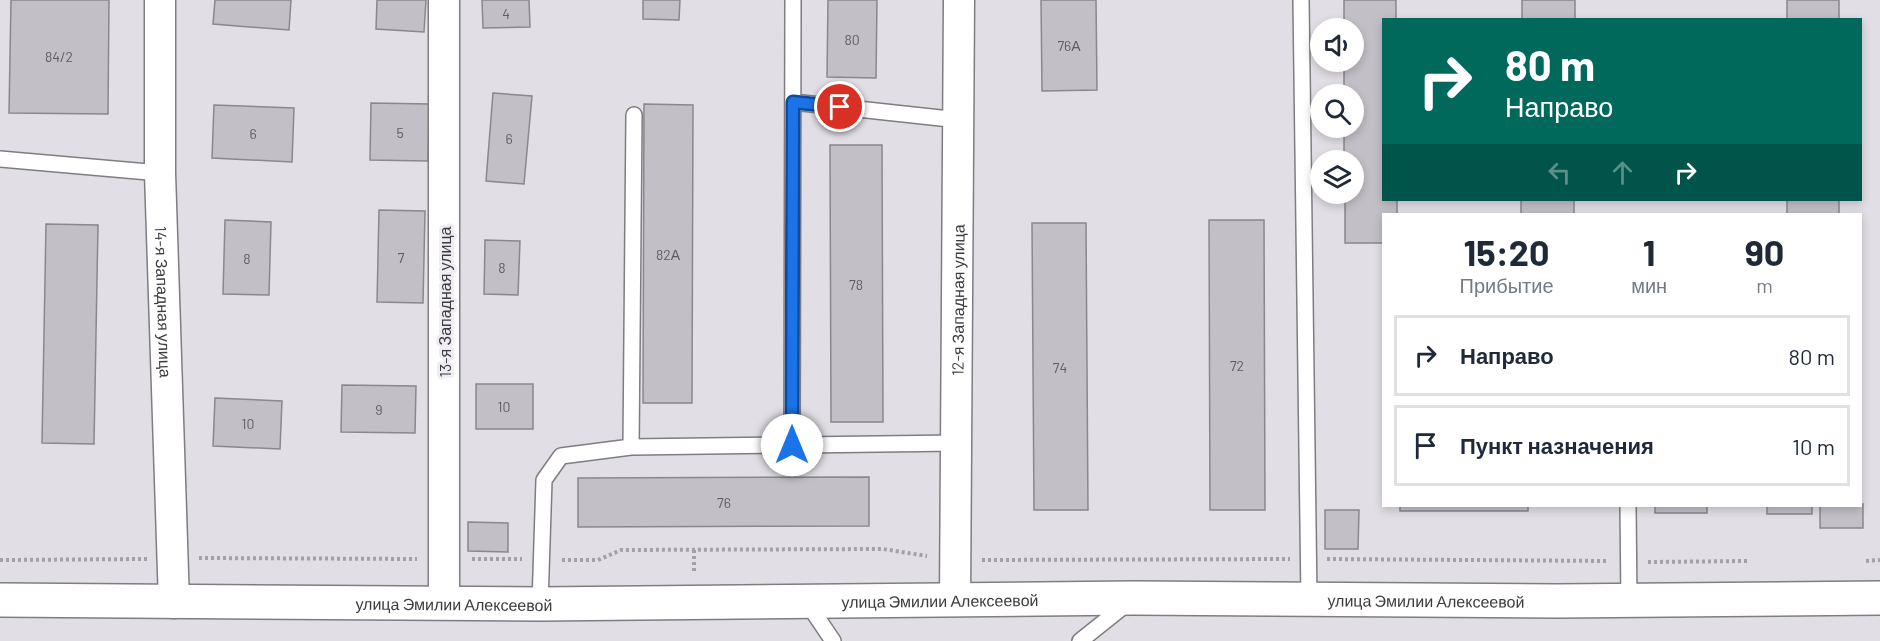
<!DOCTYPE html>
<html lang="ru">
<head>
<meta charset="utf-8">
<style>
  :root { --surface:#fff; --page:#f6f6f7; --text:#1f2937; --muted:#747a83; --line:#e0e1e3 }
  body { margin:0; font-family:Barlow,sans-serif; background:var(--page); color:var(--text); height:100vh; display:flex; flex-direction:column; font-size:22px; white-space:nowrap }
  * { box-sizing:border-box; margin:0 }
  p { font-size:20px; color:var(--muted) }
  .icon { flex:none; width:33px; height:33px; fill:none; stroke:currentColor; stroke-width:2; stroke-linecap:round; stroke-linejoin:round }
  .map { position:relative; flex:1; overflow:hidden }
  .side { position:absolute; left:1382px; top:213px; width:480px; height:294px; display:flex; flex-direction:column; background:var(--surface); border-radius:0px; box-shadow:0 3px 9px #0003 }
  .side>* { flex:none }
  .hud { position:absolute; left:1382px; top:18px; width:480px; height:183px; border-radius:0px; box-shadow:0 3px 9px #0003; background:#00695c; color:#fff; overflow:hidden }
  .tools { position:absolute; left:1310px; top:18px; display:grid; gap:12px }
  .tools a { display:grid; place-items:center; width:54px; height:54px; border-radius:50%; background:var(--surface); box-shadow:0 3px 9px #0003; font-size:30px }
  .pin { position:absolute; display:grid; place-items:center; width:51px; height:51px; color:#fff; margin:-26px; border:3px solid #fff; border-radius:50%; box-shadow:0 2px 6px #0007 }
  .me { position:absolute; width:66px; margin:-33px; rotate:0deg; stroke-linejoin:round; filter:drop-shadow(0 0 4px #0008) }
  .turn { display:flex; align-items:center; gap:21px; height:126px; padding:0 24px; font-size:27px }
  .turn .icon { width:78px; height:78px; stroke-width:2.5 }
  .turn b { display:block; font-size:42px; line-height:51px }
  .lanes { display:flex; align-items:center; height:57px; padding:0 24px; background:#0003; justify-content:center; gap:30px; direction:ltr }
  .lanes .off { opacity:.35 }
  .eta { display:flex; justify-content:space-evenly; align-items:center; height:102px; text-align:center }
  .eta b { font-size:36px; font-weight:700; line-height:42px }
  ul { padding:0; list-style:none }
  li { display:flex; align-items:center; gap:18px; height:81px; margin:0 12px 9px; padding:0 12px; border:3px solid var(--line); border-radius:0px }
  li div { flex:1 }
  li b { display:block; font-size:22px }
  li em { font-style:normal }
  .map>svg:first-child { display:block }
  .building { fill:#c2bfc6; stroke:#8a878d; stroke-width:1.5 }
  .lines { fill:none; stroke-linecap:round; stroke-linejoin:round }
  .lane-casing { stroke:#7f7c82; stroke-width:18 }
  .street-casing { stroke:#7f7c82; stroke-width:33 }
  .secondary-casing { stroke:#7f7c82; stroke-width:36 }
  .path { stroke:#a4a1a6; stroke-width:4; stroke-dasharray:3 3; stroke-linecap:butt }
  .lane { stroke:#fff; stroke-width:15 }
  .street { stroke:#fff; stroke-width:30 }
  .secondary { stroke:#fff; stroke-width:33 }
  .route-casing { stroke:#114b97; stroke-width:15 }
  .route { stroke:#1a73e8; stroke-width:10 }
  .labels { text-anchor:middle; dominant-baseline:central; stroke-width:6; stroke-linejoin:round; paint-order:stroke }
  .number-label { font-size:14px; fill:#5e5c60 }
  .street-label { font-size:16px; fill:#3d3b3e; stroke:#efecf3 }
</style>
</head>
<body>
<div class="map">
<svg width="1880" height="641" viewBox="0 0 1880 641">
  <rect width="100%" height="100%" fill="#e2dee5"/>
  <!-- building -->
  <path class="building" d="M11,0H109L108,114L9,113Z
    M215,0H291L289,30L213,24Z
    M377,0H426L424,32L376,29Z
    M482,0H529L530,27L483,28Z
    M643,0H680L679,20L643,19Z
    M828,0H877L876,78L827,77Z
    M1041,0H1096L1097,90L1042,91Z
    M1344,0H1396V20H1383V200H1397V214H1383V243H1345V194H1353V160H1344V128H1353V94H1344V62H1353V28H1344Z
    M1522,0H1575V20H1522Z
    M1787,0H1839V20H1787Z
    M493,93L532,96L524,184L486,181Z
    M371,103L429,104L428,161L370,160Z
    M644,104L693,105L692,403H643Z
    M214,105L294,108L292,162L212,158Z
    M830,145H882L883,422H831Z
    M1521,200H1574V214H1521Z
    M1787,200H1839V214H1787Z
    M379,210L425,211L423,303L377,302Z
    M225,220L271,222L269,295L223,294Z
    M1209,220H1264L1265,510H1210Z
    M1032,223H1086L1088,510H1034Z
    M46,224L98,225L94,444L42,443Z
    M485,240L520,241L518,295L484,294Z
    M476,384H533V429H476Z
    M342,385L416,386L415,433L341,432Z
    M215,398L282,401L280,449L213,446Z
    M869,477V526L578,527V478Z
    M1860,504H1863V528H1820V506Z
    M1400,506H1528V511H1400Z
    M1655,506H1707V513H1655Z
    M1767,506H1812V514H1767Z
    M1325,510H1359L1358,549H1325Z
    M468,522L508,523V552L468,551Z"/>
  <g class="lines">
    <defs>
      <path id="lane" d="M1301,0L1309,600
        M793,102L959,120
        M0,159L160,173
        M792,445L793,0
        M631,447L634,115
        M1628,506L1629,601
        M806,601L833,641
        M540,604L544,480L561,456L631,447L957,443
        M1080,641L1129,602"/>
      <g id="street">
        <path id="s1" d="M160,0V173L174,603"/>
        <path id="s2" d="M955,600L959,0"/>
        <path d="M444,603V0"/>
      </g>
      <g id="secondary">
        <path id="s3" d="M0,600L540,604L1134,598L1558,601L1880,598"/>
      </g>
    </defs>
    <!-- lane casing -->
    <use href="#lane" class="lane-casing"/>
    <!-- street casing -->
    <use href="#street" class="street-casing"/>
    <!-- secondary casing -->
    <use href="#secondary" class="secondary-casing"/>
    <!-- path -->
    <path class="path" d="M694,550V573
      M199,558L417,559
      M472,559H522
      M1327,559L1608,561
      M0,560L147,559
      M562,560H598L621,550L883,549L927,556
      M982,560L1290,559
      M1866,561L1880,560
      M1648,562L1747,561"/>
    <!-- lane -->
    <use href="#lane" class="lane"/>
    <!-- street -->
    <use href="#street" class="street"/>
    <!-- secondary -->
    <use href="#secondary" class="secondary"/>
  </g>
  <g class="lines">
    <defs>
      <path id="route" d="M792,445L793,102L840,107"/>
    </defs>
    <!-- route casing -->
    <use href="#route" class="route-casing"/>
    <!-- route -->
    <use href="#route" class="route"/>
  </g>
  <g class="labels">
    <!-- number labels -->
    <g class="number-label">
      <text x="506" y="13">4</text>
      <text x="852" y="39">80</text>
      <text x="1069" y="45">76А</text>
      <text x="59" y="56">84/2</text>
      <text x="400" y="132">5</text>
      <text x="253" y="133">6</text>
      <text x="509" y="138">6</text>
      <text x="668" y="254">82А</text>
      <text x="401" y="257">7</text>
      <text x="247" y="258">8</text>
      <text x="502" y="267">8</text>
      <text x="856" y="284">78</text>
      <text x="1237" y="365">72</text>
      <text x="1060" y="367">74</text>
      <text x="504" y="406">10</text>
      <text x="379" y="409">9</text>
      <text x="248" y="423">10</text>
      <text x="724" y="502">76</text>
    </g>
    <!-- street labels -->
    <g class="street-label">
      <text stroke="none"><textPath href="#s2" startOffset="300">12-я Западная улица</textPath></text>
      <text stroke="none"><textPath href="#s1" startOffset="302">14-я Западная улица</textPath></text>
      <text transform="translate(444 302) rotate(-90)">13-я Западная улица</text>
      <text stroke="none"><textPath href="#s3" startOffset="940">улица Эмилии Алексеевой</textPath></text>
      <text stroke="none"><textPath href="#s3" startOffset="1426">улица Эмилии Алексеевой</textPath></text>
      <text stroke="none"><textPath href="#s3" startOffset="454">улица Эмилии Алексеевой</textPath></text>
    </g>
  </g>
</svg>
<div class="tools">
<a><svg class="icon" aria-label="sound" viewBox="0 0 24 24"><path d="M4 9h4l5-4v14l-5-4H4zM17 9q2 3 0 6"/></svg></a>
<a><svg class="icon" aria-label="search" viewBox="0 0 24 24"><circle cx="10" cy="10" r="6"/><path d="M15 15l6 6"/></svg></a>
<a><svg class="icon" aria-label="layers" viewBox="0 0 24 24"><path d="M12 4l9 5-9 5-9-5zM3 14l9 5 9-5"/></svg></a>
</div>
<div class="pin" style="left:840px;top:107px;background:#d93025"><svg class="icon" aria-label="arrive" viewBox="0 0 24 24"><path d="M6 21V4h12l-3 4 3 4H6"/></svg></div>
<svg class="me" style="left:792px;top:445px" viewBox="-20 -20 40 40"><circle r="19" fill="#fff"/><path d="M0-13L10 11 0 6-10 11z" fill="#1a73e8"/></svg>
<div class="hud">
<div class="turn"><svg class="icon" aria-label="right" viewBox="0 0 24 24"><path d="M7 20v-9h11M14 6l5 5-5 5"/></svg><div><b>80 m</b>Направо</div></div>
<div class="lanes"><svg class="icon off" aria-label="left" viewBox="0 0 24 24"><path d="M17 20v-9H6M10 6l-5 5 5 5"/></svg><svg class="icon off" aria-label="ahead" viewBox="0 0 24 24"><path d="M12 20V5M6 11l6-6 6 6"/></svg><svg class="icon" aria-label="right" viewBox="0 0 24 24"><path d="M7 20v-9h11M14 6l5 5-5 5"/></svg></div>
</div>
<section class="side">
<div class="eta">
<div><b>15:20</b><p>Прибытие</p></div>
<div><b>1</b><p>мин</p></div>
<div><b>90</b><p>m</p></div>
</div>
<ul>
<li><svg class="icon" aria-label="right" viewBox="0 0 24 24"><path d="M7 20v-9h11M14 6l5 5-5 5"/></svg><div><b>Направо</b></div><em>80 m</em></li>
<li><svg class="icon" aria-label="arrive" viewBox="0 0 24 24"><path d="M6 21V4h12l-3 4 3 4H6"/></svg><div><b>Пункт назначения</b></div><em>10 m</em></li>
</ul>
</section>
</div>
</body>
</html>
